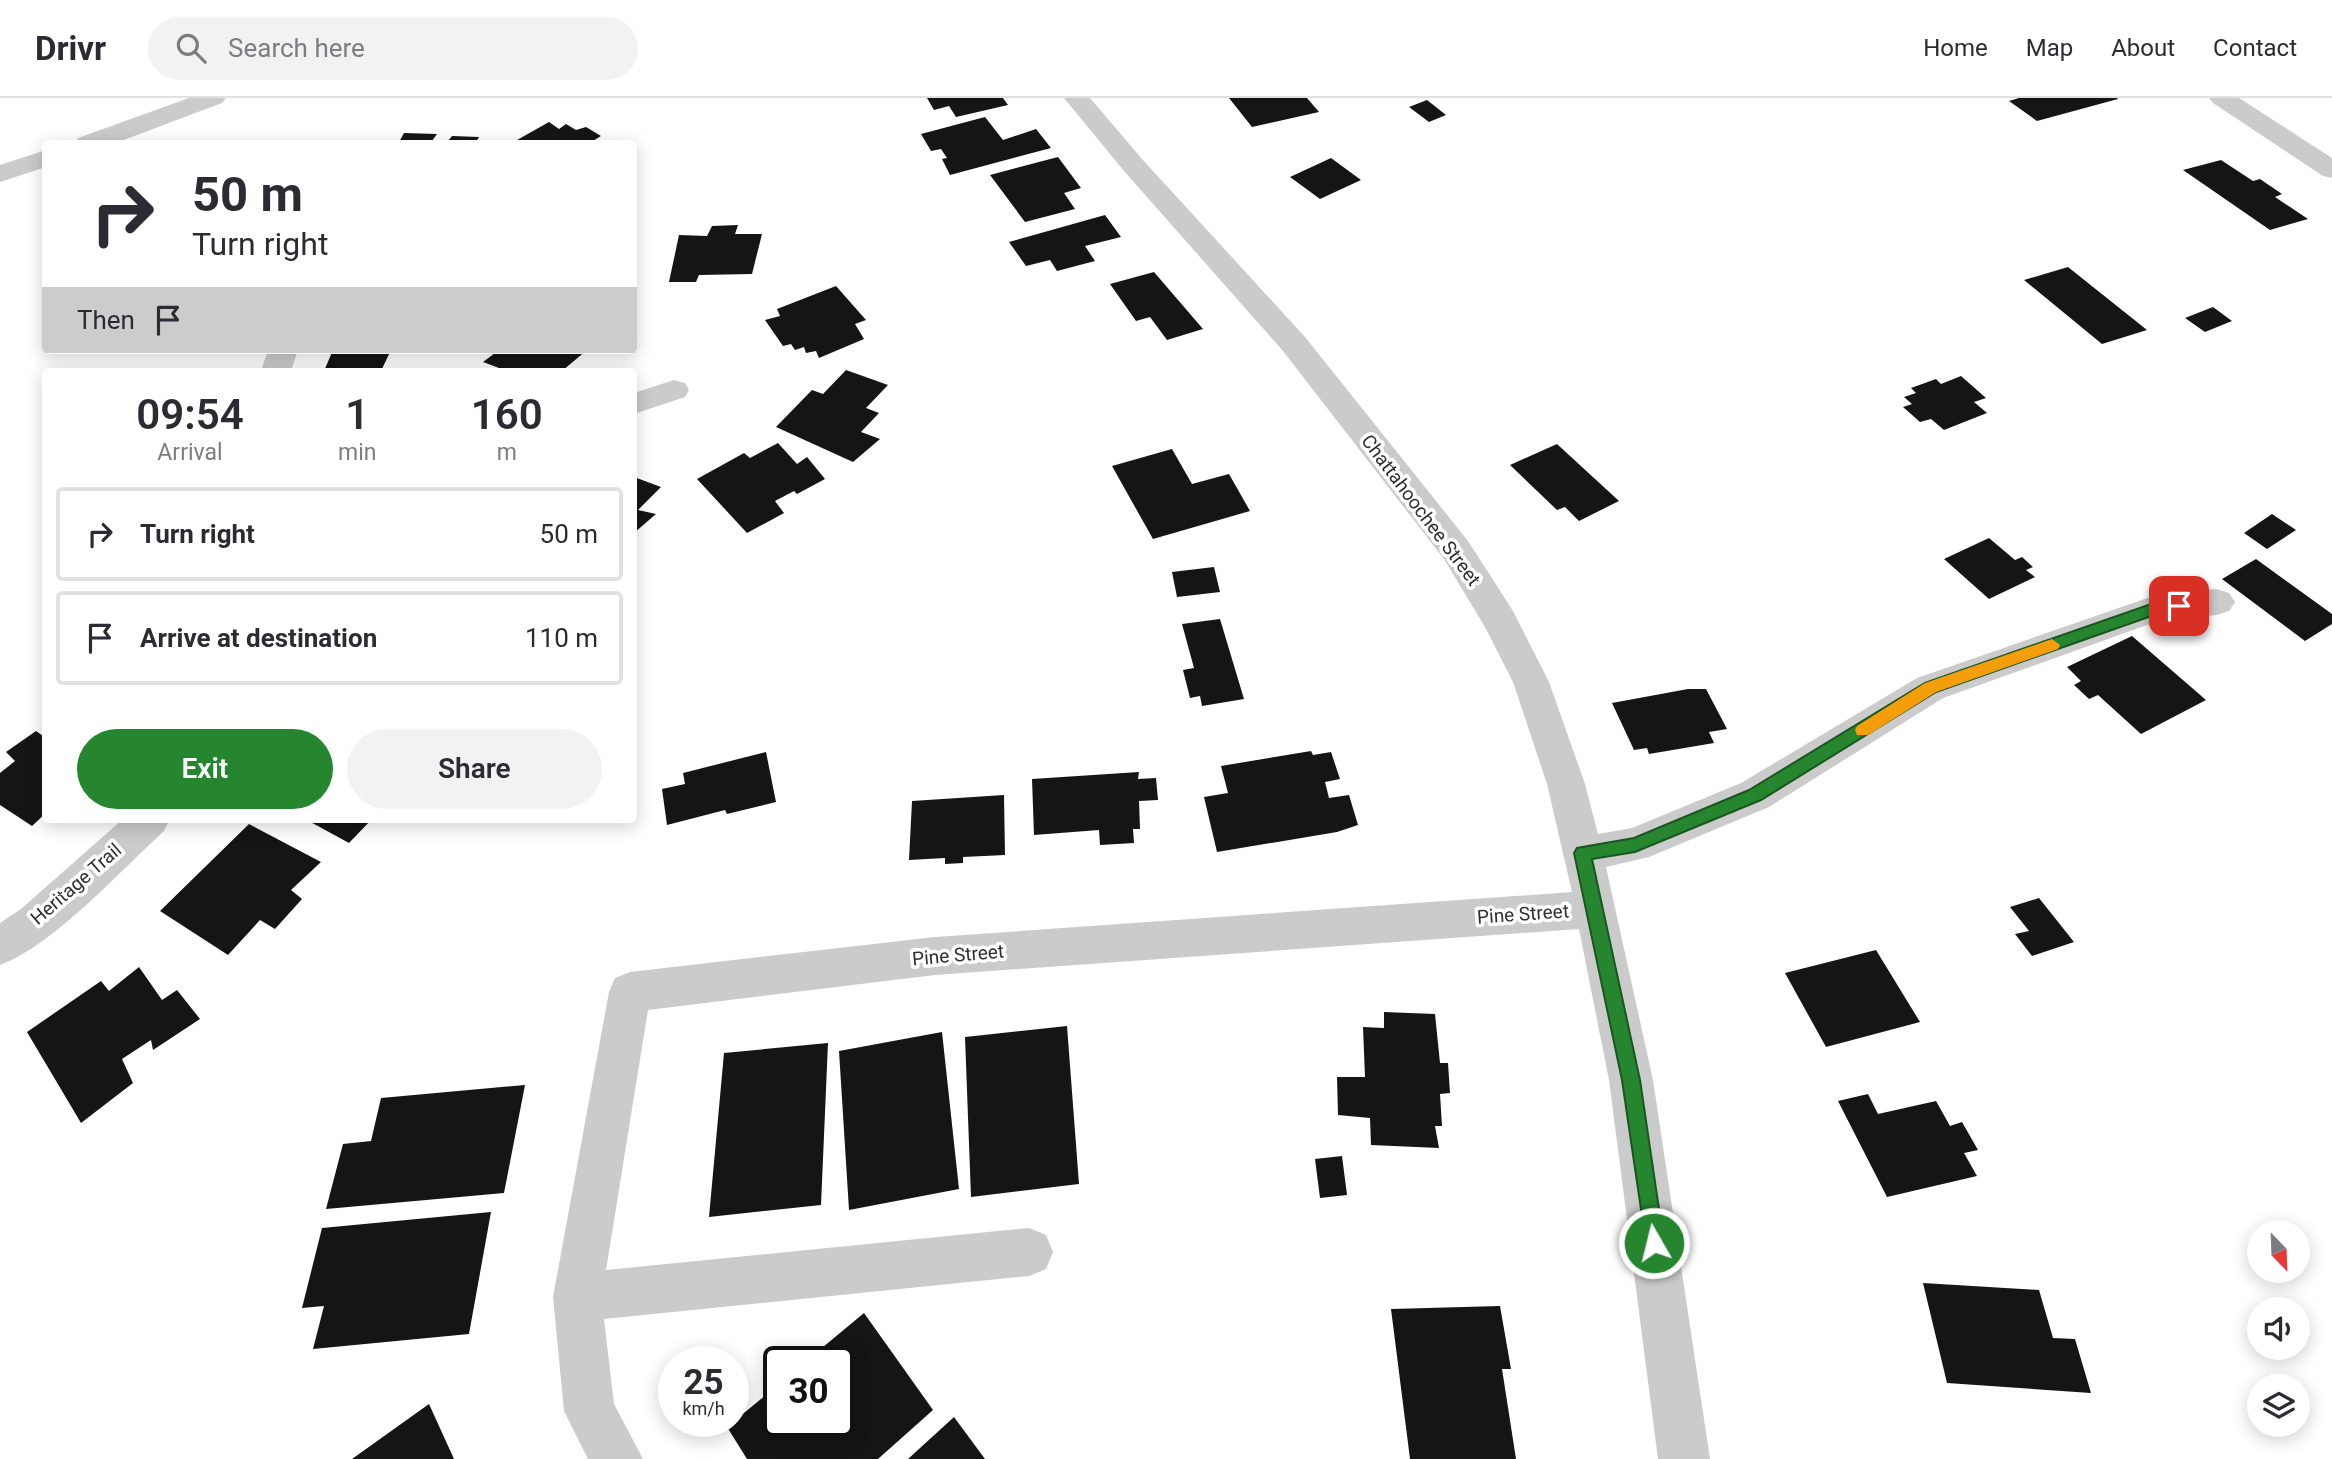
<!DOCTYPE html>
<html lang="en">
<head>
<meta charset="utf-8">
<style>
  :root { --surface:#fff; --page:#f2f2f3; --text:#2b2b33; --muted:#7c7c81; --line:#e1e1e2; --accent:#268630 }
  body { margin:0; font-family:Roboto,sans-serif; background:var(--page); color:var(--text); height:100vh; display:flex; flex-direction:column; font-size:26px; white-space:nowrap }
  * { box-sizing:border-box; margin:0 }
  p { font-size:23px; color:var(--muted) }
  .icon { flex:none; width:38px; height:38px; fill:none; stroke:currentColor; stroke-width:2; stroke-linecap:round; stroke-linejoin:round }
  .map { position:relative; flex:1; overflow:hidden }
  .details { position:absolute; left:42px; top:270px; width:595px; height:455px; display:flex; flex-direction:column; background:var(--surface); border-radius:7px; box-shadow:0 4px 18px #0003 }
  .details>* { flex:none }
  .hud { position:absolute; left:42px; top:42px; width:595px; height:214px; border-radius:7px; box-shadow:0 4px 18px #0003; background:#fff; color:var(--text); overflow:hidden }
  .needle { width:46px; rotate:157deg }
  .tools { position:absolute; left:2247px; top:1122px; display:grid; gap:14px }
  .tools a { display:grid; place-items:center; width:63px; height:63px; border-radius:50%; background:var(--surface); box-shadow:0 4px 18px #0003; font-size:35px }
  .speed { position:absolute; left:658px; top:1248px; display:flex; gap:14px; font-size:35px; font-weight:700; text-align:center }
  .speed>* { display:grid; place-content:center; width:91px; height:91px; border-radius:50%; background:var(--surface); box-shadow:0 4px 18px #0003; line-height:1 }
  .speed small { font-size:18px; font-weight:400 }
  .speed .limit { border:4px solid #111; border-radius:10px; background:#fff; color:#111 }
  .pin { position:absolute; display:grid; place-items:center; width:60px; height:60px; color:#fff; margin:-30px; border-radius:14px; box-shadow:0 4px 10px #0006 }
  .me { position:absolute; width:77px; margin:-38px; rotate:352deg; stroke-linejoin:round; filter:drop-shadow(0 0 5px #0008) }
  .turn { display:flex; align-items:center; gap:24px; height:147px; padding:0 35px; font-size:32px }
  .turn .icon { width:91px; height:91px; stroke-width:2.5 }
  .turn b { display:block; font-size:49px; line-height:60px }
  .then { display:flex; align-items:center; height:66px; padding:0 35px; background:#0003; gap:14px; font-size:26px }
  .eta { display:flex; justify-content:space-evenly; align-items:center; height:119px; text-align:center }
  .eta b { font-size:42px; font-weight:600; line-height:49px }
  .cta { display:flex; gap:14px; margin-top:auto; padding:14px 35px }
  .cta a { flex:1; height:80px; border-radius:42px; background:var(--accent); color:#fff; font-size:28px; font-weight:600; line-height:80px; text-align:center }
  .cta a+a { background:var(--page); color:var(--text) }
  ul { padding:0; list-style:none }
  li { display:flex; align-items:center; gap:21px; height:94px; margin:0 14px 10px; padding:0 21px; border:4px solid var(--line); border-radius:7px }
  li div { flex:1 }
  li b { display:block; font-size:26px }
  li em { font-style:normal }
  header { display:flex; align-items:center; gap:42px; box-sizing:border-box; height:98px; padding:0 35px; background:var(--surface); border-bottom:2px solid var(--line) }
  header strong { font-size:33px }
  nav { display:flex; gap:38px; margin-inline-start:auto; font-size:24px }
  .search { width:490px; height:63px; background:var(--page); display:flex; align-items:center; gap:18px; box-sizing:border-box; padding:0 24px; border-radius:38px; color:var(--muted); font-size:26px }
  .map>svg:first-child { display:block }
  .building { fill:#151515 }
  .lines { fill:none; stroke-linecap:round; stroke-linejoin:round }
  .minor { fill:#cbcbcb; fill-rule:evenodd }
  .route { fill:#268630; stroke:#19571f; stroke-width:2 }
  .slow { fill:#f59e0b }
  .labels { text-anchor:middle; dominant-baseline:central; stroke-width:7; stroke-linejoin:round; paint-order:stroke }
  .street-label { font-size:19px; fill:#2e2e2e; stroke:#fff }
</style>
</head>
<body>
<header>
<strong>Drivr</strong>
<div class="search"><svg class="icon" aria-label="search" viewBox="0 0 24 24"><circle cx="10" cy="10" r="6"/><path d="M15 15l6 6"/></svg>Search here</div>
<nav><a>Home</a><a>Map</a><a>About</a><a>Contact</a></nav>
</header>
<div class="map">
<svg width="2332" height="1361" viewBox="0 0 2332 1361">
  <rect width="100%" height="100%" fill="#fff"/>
  <!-- building -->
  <path class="building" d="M927,0H1003L1008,7L956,19L949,8L934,12Z
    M1229,0H1307L1319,14L1252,29Z
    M2019,0H2117L2118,1L2037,23L2009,3Z
    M1427,2L1446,17L1429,24L1409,9Z
    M985,19L1003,42L1036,31L1051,50L950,77L942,61L947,60L941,51L931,53L921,36Z
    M549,24L559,31L566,26L576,32L586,29L601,38L588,46H510Z
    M404,35L437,36L432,43H448L452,38L479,39L475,46H398Z
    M1058,59L1081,90L1064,95L1075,111L1025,124L990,77Z
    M1331,60L1361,82L1320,101L1290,79Z
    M2221,62L2253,83L2260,81L2282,96L2275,99L2308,121L2270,132L2183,72Z
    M1105,117L1121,139L1085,148L1095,163L1057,173L1050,162L1026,168L1009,144Z
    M738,127L735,136H762L752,176L699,177L696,184H669L679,137L707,138L712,128Z
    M2068,169L2147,232L2102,246L2024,182Z
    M1154,174L1203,231L1167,242L1150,219L1136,223L1110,186Z
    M836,188L866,222L855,226L864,241L819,260L816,253L806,255L804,249L795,252L791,246L783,248L765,222L780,218L777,211Z
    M2213,209L2232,223L2205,234L2185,220Z
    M333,252H397V254H390L381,273H324Z
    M499,252H587L562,273H495L499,270L483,264Z
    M846,272L888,287L866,310L879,315L861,334L880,341L853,364L776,329L812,292L823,296Z
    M1961,278L1986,300L1974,304L1987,315L1944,332L1931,321L1920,324L1903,309L1912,306L1904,299L1916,295L1911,290L1936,281L1941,286Z
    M778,345L797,366L807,359L825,381L797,396L794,393L775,403L784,415L747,435L697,381L744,355L750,360Z
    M1557,346L1619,403L1579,423L1565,409L1557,412L1510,367Z
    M1172,351L1192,386L1229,376L1250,413L1153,441L1112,368Z
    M634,379L661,389L638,412L656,416L634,435Z
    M2272,416L2296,432L2267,451L2244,435Z
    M1989,440L2015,462L2022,459L2033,469L2026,472L2035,479L1989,501L1944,461Z
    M2256,461L2332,516V526L2305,543L2222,481Z
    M1214,469L1220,494L1177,499L1172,474Z
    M1220,521L1244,601L1202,608L1200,598L1190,600L1183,572L1194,570L1182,526Z
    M2132,538L2206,602L2141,636L2098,597L2089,601L2074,587L2081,583L2067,569Z
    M1688,591H1706L1727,631L1709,634L1714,645L1649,656L1647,650L1634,652L1612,605Z
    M36,633L46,640V715L32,728L0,707V675L15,663L6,654Z
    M1311,653L1313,657L1331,654L1340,681L1325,684L1329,700L1349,697L1358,727L1337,734L1217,754L1204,699L1228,695L1221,668Z
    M766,654L776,704L727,716L725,712L667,727L662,691L685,686L683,675Z
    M1139,674L1138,681L1156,680L1158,702L1139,703L1140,731H1133L1134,745L1100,747L1099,732L1034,737L1032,681Z
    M1004,697L1005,757L963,759V765L945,766V760L909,762L912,703Z
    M305,721H372L349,745Z
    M249,726L321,764L291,792L302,801L275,831L260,822L228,857L160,813Z
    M2039,800L2074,844L2032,858L2015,836L2029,833L2010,809Z
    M1876,852L1920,924L1826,949L1785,875Z
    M139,869L162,902L177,892L200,921L153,952L151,942L122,961L133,985L81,1025L27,934L101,883L109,893Z
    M1384,914L1435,916L1440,965H1448L1450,995L1440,996L1442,1028H1435L1439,1050L1371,1047L1370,1020L1338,1017L1337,979H1365L1363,929L1384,930Z
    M1067,928L1079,1086L971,1099L965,939Z
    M942,934L959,1091L849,1112L839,953Z
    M828,945L821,1107L709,1119L724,955Z
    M525,987L504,1095L326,1111L343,1046L371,1043L381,1000Z
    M1868,996L1878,1016L1936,1003L1950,1028L1962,1024L1978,1052L1964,1055L1977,1078L1887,1099L1838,1003Z
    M1342,1058L1347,1097L1320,1100L1315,1061Z
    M491,1114L469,1236L313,1251L324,1208L302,1210L322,1130Z
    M1923,1185L2039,1192L2053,1240L2075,1241L2091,1295L1947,1285Z
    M1500,1208L1511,1271H1502L1516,1361H1410L1391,1211Z
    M864,1215L933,1312L878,1361H747L727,1329L779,1286V1323H838V1264H805Z
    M429,1306L454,1361H352Z
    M954,1319L985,1361H908Z"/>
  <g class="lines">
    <!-- minor -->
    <path class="minor" d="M189,0H226L222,5L113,46H74L78,40Z
      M1064,0H1090L1142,61L1305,239L1468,443L1513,513L1549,584L1585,686L1598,736L1632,730L1741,685L1917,580L2159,496L2217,491L2229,495L2235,504L2229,513L2217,517L2161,522L1943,600L1769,709L1649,759L1606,769L1653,982L1710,1361H1658L1609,982L1579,831L935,877L648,912L606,1172L1029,1130L1046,1137L1053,1154L1046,1171L1029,1178L604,1221L614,1306L643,1361H588L564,1313L553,1199L609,894L615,880L630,874L935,839L1572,794L1547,686L1513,584L1485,529L1444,461L1283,253L1124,73Z
      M2209,0H2239L2332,60V80L2323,78L2213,5Z
      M46,52V69L0,84V67Z
      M268,252H298L291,273H261Z
      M674,282L685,285L689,292L685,299L634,316V295Z
      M123,721H170L164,733C120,773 54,847 0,867V825L21,811Z"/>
  </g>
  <!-- route -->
  <path class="route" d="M2179,502L2184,504L2186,508L2184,512L2160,515L1936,594L1761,702L1635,754L1592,761L1640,982L1664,1145L1661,1152L1654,1155L1647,1152L1622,982L1574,755L1577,750L1634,740L1749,692L1925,585L2154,505Z"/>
  <!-- slow -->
  <path class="slow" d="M2052,541L2060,547L2058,551L1936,594L1868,637H1857L1855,632L1857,628L1925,585Z"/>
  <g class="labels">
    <!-- street labels -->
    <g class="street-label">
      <text transform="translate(1421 412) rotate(53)">Chattahoochee Street</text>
      <text transform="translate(76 786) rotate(-41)">Heritage Trail</text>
      <text transform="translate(1523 816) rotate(-4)">Pine Street</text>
      <text transform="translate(958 857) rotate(-5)">Pine Street</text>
    </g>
  </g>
</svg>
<div class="tools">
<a><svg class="needle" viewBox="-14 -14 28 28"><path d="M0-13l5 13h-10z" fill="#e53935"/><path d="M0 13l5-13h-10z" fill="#7c7c81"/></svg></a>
<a><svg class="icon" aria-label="sound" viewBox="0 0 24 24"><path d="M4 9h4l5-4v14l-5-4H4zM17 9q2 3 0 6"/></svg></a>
<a><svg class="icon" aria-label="layers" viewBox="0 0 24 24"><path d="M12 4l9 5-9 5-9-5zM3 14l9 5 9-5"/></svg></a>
</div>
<div class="speed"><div>25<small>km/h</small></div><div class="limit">30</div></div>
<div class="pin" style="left:2179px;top:508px;background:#d93025"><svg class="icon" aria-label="arrive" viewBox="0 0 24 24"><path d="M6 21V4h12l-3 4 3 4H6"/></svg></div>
<svg class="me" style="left:1654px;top:1145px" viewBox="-20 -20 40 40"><circle r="17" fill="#268630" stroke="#fff" stroke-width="3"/><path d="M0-11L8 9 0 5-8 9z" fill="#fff"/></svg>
<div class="hud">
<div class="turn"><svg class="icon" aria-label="right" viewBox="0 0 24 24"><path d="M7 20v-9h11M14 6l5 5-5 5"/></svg><div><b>50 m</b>Turn right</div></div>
<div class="then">Then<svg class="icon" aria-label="arrive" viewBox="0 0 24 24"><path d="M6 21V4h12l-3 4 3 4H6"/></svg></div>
</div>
<section class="details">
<div class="eta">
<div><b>09:54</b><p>Arrival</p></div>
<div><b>1</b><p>min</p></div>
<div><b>160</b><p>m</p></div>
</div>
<ul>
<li><svg class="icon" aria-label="right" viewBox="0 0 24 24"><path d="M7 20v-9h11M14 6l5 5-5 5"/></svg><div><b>Turn right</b></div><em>50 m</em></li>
<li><svg class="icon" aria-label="arrive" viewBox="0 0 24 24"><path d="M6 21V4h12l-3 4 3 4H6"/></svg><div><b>Arrive at destination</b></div><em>110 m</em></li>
</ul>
<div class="cta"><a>Exit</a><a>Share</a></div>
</section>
</div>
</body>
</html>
